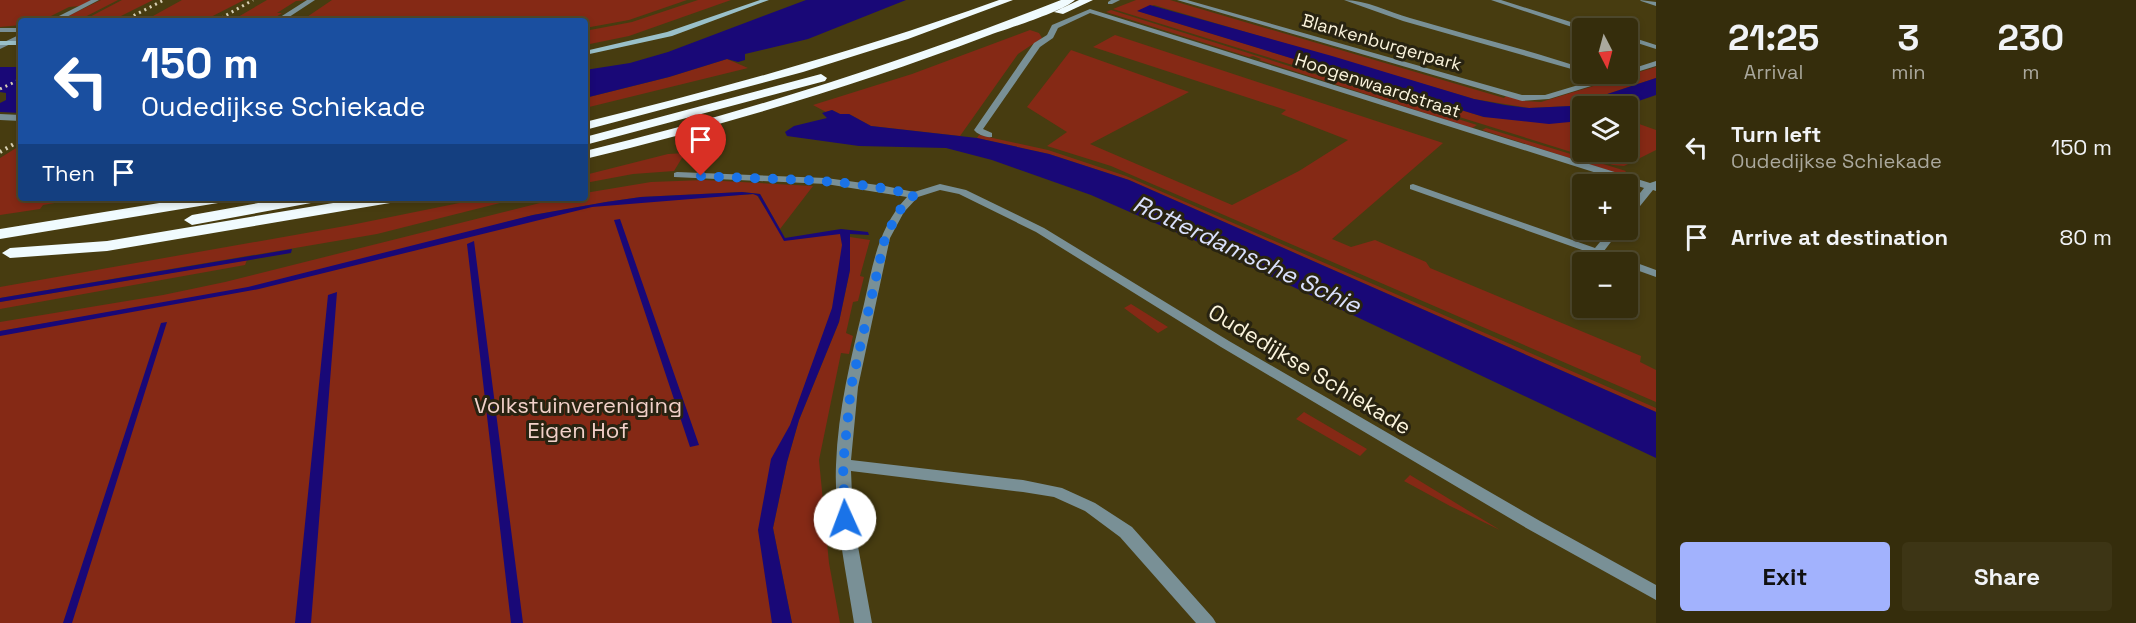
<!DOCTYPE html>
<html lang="en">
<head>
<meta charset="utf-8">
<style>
  :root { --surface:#352d0c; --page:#3d3515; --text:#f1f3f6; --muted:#aaa89d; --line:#4f492d; --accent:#a2b2fd }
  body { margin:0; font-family:"Space Grotesk",sans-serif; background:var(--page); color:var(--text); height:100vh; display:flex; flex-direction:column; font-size:22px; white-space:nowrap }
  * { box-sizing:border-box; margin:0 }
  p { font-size:20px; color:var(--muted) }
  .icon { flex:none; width:33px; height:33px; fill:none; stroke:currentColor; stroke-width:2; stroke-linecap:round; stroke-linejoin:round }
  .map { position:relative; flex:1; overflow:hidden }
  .sheet { display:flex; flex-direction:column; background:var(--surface); width:480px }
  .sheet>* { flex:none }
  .top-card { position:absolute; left:18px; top:18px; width:570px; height:183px; border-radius:6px; box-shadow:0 3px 9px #0003,0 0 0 2px var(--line); background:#1a4fa0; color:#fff; overflow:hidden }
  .needle { width:39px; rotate:174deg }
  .buttons { position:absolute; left:1572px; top:18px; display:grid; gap:12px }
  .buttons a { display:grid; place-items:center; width:66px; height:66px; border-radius:6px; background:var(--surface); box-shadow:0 3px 9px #0003,0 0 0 2px var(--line); font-size:30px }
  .pin { position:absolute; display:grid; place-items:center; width:51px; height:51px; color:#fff; margin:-62px -26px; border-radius:50% 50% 50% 0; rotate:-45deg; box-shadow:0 0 6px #0007 }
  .pin .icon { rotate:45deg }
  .me { position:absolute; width:66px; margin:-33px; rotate:358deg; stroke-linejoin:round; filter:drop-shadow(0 0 4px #0008) }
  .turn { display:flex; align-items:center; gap:21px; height:126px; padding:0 24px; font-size:27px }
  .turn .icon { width:78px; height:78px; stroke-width:2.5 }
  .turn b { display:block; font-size:42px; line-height:51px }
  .then { display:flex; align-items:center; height:57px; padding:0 24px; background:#0003; gap:12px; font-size:22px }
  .eta { display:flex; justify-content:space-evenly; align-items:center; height:102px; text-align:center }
  .eta b { font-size:36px; font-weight:600; line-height:42px }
  .primary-button { display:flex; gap:12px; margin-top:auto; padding:12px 24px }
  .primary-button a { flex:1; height:69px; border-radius:6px; background:var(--accent); color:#111; font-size:24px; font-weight:600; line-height:69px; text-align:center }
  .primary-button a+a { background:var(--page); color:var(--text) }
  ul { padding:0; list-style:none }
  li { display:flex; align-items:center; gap:18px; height:90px; padding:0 24px }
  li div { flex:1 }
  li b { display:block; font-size:22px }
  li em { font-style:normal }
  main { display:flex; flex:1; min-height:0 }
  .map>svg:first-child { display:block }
  .green { fill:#852915 }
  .water { fill:#190877 }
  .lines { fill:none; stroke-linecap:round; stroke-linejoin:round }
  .minor { fill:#799096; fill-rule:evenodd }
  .tertiary { fill:#799096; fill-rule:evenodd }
  .secondary { fill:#9ac0c9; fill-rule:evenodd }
  .motorway { fill:#f0fbfe; fill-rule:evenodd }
  .rail-far1 { stroke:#d7cfb3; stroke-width:3; stroke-dasharray:2 4; stroke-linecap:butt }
  .rail { stroke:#d7cfb3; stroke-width:4; stroke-dasharray:2 4.5; stroke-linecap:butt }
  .route { stroke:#1a73e8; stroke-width:10; stroke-dasharray:0 18 }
  .labels { text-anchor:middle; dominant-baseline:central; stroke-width:6; stroke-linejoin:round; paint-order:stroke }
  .far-street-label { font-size:18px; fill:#fbf4dd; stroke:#282311 }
  .street-label { font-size:22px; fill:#fbf4dd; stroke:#282311 }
  .park-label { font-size:22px; fill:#f2d1c9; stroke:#282311 }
  .water-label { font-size:24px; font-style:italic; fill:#dae1fd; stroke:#282311 }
</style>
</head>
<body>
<main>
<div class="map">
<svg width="1656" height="623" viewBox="0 0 1656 623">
  <rect width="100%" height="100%" fill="#473c10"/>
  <!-- green -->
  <path class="green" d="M0,0H93L80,6L69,7L41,21H21V25L0,27Z
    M101,0H118L77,21H58Z
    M122,0H153L111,21H82Z
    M182,0H244L203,21H144Z
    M267,0H307L296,1L277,13H282L270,21H236L240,18L238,17Z
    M332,0H687L629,20L585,28V21H301Z
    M698,0H731L629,36L585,45V31L632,22Z
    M1136,0H1170L1504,98L1506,96L1525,101L1541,102L1656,67V78L1571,106L1529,108L1474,99L1154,5L1138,11L1484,117L1582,120V152H1628V120L1656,130V150L1624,166L1613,165L1113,9Z
    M1111,10L1477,125L1472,128L1259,60L1261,59L1253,56L1249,57L1106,12Z
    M1030,30L1039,33L1042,38L1018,54L960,136L871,126L849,114H840L832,110L826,112L813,105L912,74Z
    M1115,35L1443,143L1332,239L1351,247L1375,240L1426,262L1430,268L1641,356L1640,362L1656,370V402L1143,180L1111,166L1047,146L1067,132L1027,107L1071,50L1189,92L1090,144L1232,205L1299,171L1348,140L1281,114L1286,110L1093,47Z
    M727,59L748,68L585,108V98L669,77Z
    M1486,128L1626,171L1623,175L1482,130Z
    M979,135L1048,150L1126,176L1656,408V412L1129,180L1049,154L977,138Z
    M21,145V198H84L43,205L40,209L0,215V158Z
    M685,153L674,171L633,174L585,183V175L668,154Z
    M704,180L813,186L780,229L760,194L742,192L641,197L606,202L533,215L459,235L604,203L756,194L785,239L838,231L846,236L833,308L779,457L764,534L778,623H0V334L117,311L0,331V322L163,295L225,282L556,199L585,198V193L651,182Z
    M484,198H520L377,234L0,298V287L351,225Z
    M850,237L870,240L860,276L864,277L858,301L853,302L846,333L853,336L849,354L841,353L819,460L829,563L840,623H792L773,528L787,462L799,420L839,322L850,270Z
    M247,260L245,265L0,309V302Z
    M1131,304L1168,327L1158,333L1124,308Z
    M1304,412L1367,449L1360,456L1296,419Z
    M1410,475L1500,530L1450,506L1404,481Z"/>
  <!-- water -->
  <path class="water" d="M806,0H906L808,39L745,54V60L738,62L727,59L669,77L585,98V70L630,63L668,52Z
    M1150,5L1332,56L1474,99L1505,105L1529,108L1571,106L1656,78V95L1624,106H1582V120L1580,121L1549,124L1484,117L1137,11Z
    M0,67H21V113L0,112V103L6,100V93L0,92Z
    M832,110L840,114H849L871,126L977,138L1049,154L1129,180L1656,412V458L1196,241L1091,195L992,160L946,148L859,146L787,136L785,132L794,126L827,118L822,113Z
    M742,192L760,194L785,238L841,229L868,232L869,235L850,234V270L839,322L799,420L787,462L773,528L792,623H772L758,530L771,459L790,425L832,308L842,245L840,234L784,241L758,196L753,194L592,207L259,289L0,336V331L248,287L533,215L606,202L641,197Z
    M620,219L699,445L690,447L614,220Z
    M474,241L523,623H511L467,244Z
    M292,249L291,253L0,302V298Z
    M337,292L311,623H295L328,295Z
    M167,322L72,623H63L161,323Z"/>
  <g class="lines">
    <!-- minor -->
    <path class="minor" d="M91,0H99L59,21H49Z
      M307,0H315L283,21H274Z
      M1111,0H1120L1112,4H1108V2Z
      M1177,0H1187L1522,95H1545L1615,74H1628V70L1656,61V66L1549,99L1522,101Z
      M1344,0C1366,0 1389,12 1410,18C1467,35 1526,49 1582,68V72L1403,21Z
      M1640,0L1656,2V6L1641,1Z
      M1090,9L1650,183L1656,181V191L1653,190L1632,216L1628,217V208L1644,188L1090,13L1058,28L1053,38L1040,47L983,129L992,133V137C986,138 977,134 974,130L1034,43L1047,35L1052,25Z
      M0,28H21V32H0Z
      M21,34V39L0,49V44Z
      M0,114L21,115V121L0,120Z
      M677,172L826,178L885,186L914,192L940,184L966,190L1044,228L1229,341L1540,521L1656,585V600L1528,529L1221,347L1036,232L959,194L940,190L918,197L904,212L890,238L858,387L851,460L1023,480L1062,488L1095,503L1132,527L1213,618L1216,623H1196L1120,537L1085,511L1054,497L1023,492L851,471L853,519L872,623H854C846,571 834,518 836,465C838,410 851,357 864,304C873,264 878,228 907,197L826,184L674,177V173Z
      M1413,184L1595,248L1610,230H1620L1604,251L1656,270V277L1628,267V262H1616L1410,189V185Z"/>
    <!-- tertiary -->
    <path class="tertiary" d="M1491,0H1501L1574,23L1577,20L1603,28L1587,27V28L1581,30Z
      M1628,36L1656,45V49L1628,40Z"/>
    <!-- secondary -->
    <path class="secondary" d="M760,0H769L672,36L585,55V51L667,32Z
      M0,41H21V45H0Z"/>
    <!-- motorway -->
    <path class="motorway" d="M999,0H1013L908,39L803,72L585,130V122C725,88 863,49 999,0Z
      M1061,0H1075C1062,12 1006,29 987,36C855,86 721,126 585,159V151C748,112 905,61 1061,0Z
      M1079,0H1093L1063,14L1054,12Z
      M821,74L827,78L825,81L585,145V137Z
      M190,198H226L218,203L0,239V229Z
      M286,198H319L311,203L192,225L184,220L192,215Z
      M363,198H398L390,203L107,251L10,258L2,253L10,248L107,241Z"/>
    <!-- rail-far1 -->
    <path class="rail-far1" d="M123,21L164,0
      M216,21L253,0
      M0,89L21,79"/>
    <!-- rail -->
    <path class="rail" d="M0,152L21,140"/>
  </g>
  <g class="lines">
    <!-- route -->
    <path class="route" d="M701,176C771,180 845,177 914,195L899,211L885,238L851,387L843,465L845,519"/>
  </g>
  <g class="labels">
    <!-- far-street labels -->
    <g class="far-street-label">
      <text transform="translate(1382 42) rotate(16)">Blankenburgerpark</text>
      <text transform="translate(1378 85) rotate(18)">Hoogenwaardstraat</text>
    </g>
    <!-- street labels -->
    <g class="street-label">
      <text transform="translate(1310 369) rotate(31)">Oudedijkse Schiekade</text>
    </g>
    <!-- park labels -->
    <g class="park-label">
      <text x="578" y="405">Volkstuinvereniging<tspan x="578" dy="25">Eigen Hof</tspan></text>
    </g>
    <!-- water labels -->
    <g class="water-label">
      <text transform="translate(1247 254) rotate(25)">Rotterdamsche Schie</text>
    </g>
  </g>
</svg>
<div class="buttons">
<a><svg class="needle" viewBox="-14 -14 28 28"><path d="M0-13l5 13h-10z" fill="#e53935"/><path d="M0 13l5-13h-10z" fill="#aaa89d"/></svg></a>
<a><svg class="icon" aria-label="layers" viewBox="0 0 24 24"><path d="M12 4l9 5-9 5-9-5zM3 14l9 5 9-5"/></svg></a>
<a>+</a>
<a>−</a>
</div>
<div class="pin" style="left:701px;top:176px;background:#d93025"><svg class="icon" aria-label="arrive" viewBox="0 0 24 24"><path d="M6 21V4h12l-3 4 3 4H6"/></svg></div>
<svg class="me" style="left:845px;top:519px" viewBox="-20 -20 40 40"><circle r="19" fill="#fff"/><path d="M0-13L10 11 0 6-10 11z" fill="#1a73e8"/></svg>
<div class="top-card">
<div class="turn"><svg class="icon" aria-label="left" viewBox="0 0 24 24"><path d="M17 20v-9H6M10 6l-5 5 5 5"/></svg><div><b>150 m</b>Oudedijkse Schiekade</div></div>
<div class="then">Then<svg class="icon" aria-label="arrive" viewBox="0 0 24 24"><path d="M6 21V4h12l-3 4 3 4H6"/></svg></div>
</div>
</div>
<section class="sheet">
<div class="eta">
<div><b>21:25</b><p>Arrival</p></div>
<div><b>3</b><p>min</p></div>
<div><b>230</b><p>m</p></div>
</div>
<ul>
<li><svg class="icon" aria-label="left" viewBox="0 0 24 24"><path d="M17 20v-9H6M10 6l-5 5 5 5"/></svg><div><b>Turn left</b><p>Oudedijkse Schiekade</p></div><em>150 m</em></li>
<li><svg class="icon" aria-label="arrive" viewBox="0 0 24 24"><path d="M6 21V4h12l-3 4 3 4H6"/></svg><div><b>Arrive at destination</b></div><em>80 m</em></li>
</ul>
<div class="primary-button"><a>Exit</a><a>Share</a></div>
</section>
</main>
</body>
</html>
